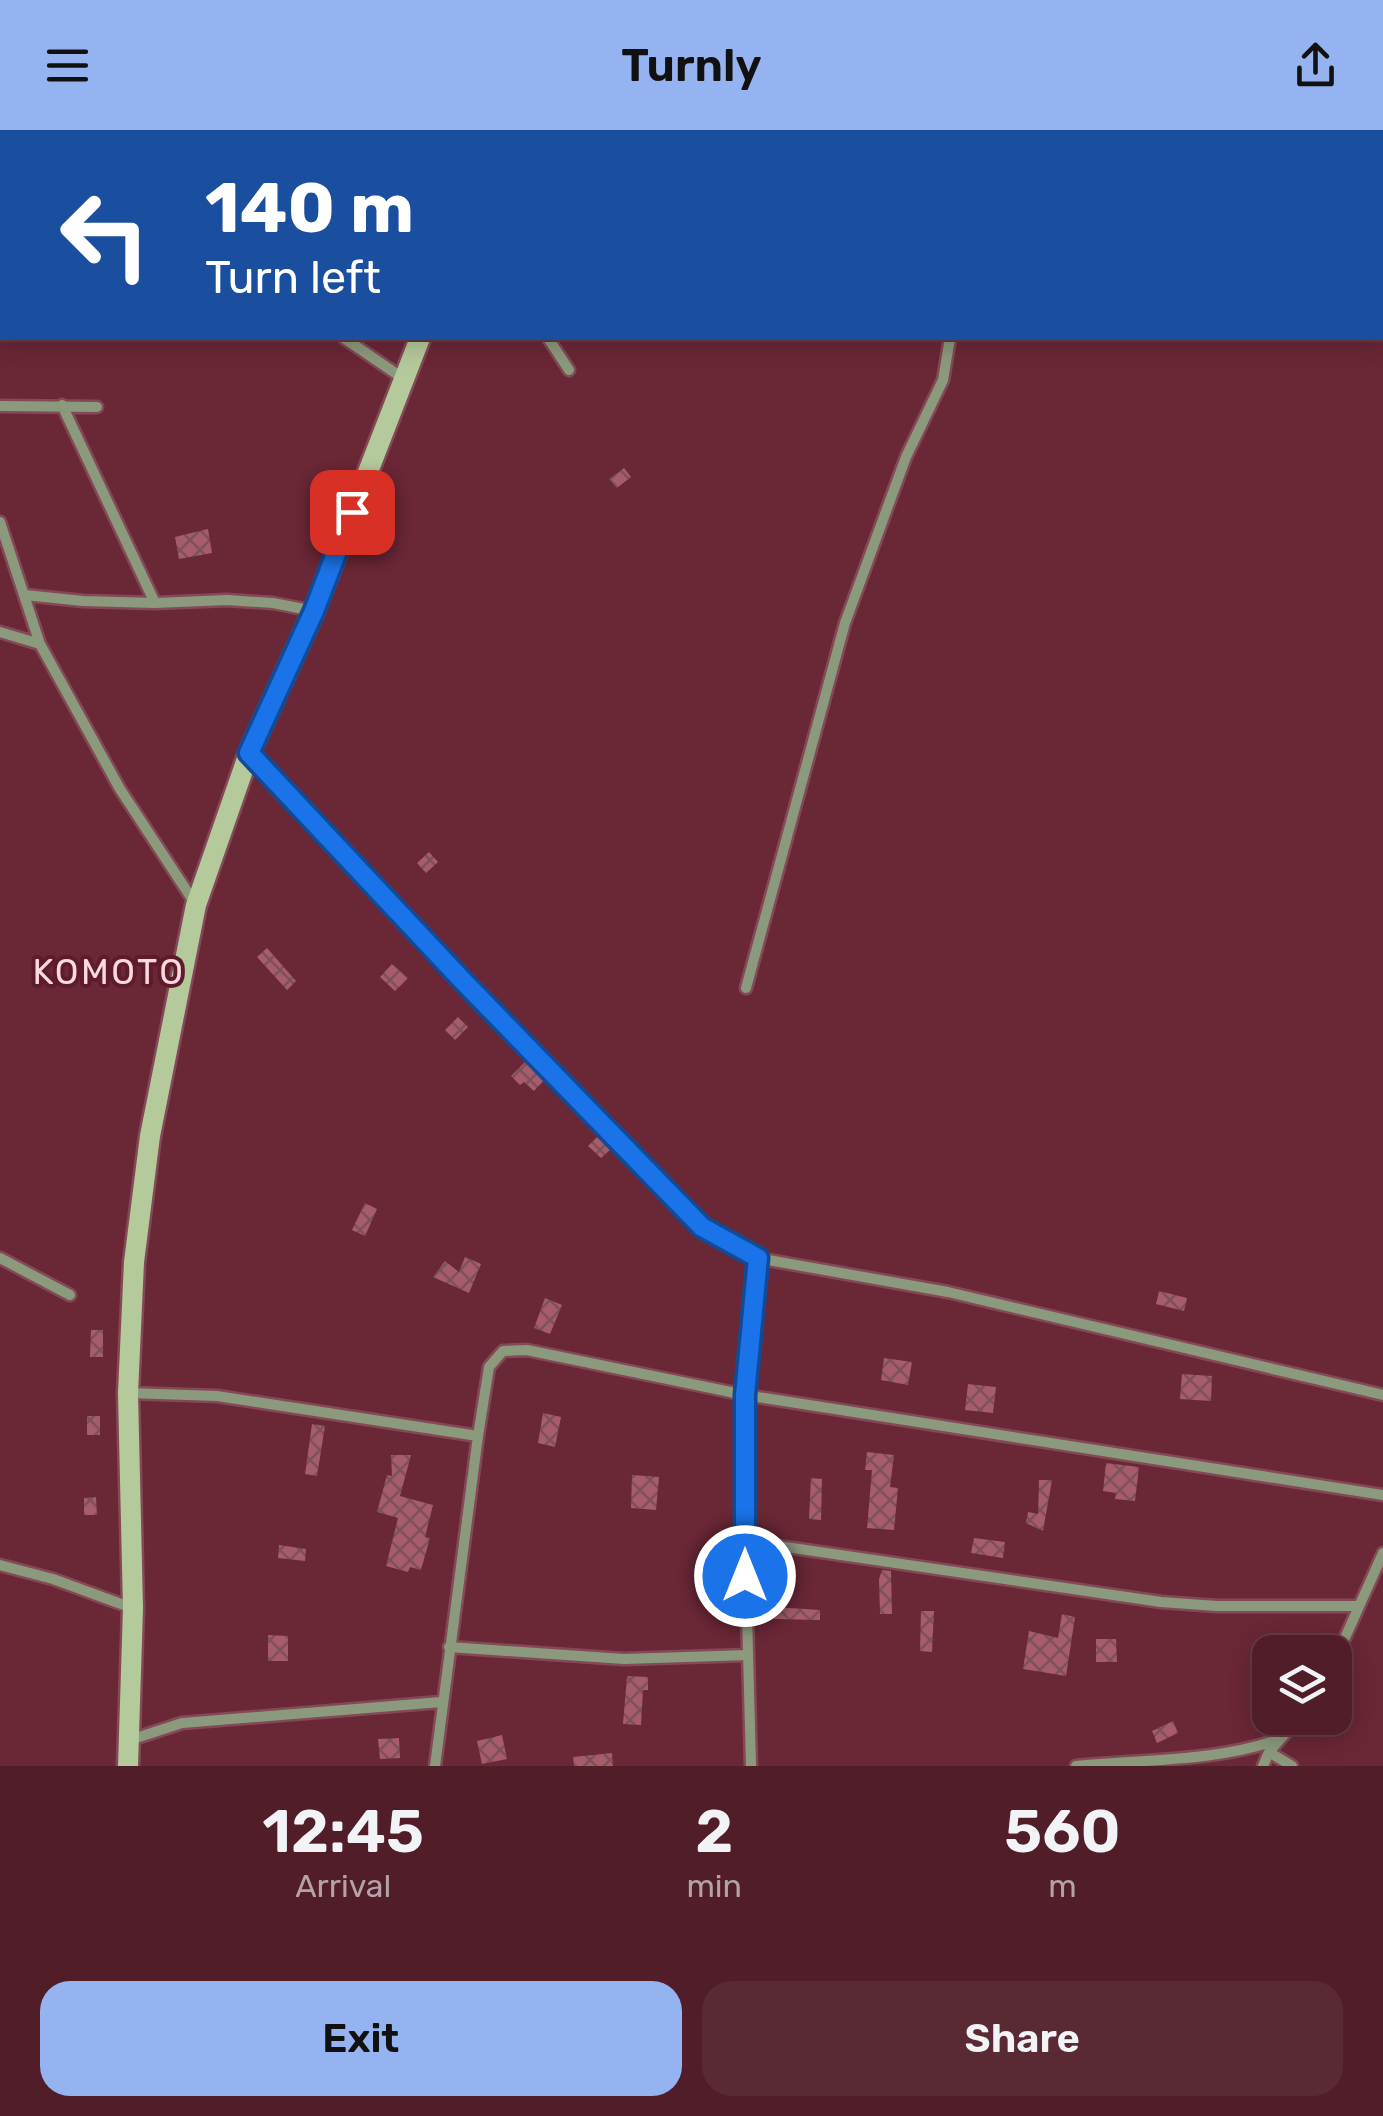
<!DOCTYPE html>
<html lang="en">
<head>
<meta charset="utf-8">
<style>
  :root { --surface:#501d28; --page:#5a2a34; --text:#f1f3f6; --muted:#b4a2a8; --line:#673b45; --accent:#95b2f1 }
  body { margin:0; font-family:Rubik,sans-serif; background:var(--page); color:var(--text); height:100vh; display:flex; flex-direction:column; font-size:38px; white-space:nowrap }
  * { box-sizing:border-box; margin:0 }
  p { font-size:32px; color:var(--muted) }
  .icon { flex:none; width:55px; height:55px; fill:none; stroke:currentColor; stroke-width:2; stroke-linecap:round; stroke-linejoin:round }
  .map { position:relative; height:1636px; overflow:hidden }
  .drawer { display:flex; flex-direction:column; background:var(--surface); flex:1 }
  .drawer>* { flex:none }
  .hud { position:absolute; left:0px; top:0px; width:1385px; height:210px; box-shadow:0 5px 25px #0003,0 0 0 2px var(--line); background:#1a4fa0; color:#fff; overflow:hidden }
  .tools { position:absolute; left:1252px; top:1505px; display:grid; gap:20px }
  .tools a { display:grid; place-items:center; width:100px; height:100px; border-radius:20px; background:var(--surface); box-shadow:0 5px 25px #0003,0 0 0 2px var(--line); font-size:50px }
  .pin { position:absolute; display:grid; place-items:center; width:85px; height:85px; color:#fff; margin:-42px; border-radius:20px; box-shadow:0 5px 15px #0006 }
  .me { position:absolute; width:110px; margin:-55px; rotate:0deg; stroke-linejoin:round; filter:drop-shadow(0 0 8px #0008) }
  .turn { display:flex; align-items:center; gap:35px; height:210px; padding:0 40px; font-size:45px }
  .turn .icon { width:130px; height:130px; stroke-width:2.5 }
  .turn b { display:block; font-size:70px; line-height:85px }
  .eta { display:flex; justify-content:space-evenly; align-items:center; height:170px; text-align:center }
  .eta b { font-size:60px; font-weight:600; line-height:70px }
  .cta { display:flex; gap:20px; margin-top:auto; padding:20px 40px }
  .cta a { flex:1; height:115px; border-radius:30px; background:var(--accent); color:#111; font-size:40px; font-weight:600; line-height:115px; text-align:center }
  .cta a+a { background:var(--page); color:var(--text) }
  header { display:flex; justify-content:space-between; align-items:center; height:130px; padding:0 40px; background:var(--accent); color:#111; font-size:45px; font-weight:600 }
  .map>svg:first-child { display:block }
  .building { fill:url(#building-cross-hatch) }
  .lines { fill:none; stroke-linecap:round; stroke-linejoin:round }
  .street-casing { stroke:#844956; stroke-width:15 }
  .secondary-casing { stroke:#844956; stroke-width:25 }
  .street { stroke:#8b997c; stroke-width:10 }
  .secondary { stroke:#b4ca9b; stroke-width:20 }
  .route-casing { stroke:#114b97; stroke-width:25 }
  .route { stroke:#1a73e8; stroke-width:18 }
  .labels { text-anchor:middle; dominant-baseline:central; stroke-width:8; stroke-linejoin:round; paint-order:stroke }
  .quarter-label { font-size:35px; letter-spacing:2.5px; fill:#fcd9de; stroke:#5e1b2c }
</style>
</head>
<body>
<header><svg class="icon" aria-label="menu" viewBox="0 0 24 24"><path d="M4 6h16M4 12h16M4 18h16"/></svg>Turnly<svg class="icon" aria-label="share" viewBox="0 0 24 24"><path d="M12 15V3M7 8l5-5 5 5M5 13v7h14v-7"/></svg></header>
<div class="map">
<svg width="1383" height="1636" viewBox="0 0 1383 1636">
  <defs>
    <pattern id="building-cross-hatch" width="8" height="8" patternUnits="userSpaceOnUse" patternTransform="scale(2.5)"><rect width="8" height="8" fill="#a65c6a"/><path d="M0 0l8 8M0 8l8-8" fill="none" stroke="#7e5159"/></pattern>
  </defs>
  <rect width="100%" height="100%" fill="#6a2736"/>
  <!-- building -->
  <path class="building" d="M624,338L631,347L617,358L609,349Z
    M208,399L212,423L179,429L175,407Z
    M429,722L438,732L426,743L417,733Z
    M267,818L296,851L287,860L257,827Z
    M392,834L408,848L395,861L380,847Z
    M458,887L468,897L455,910L445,900Z
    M526,931L545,949L534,961L524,952L520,955L511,946Z
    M597,1007L610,1020L601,1028L588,1016Z
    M365,1073L377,1079L365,1106L352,1100Z
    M465,1127L481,1134L469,1163L433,1147L445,1131L459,1142Z
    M1159,1161L1187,1168L1184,1181L1156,1174Z
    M545,1168L562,1175L550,1204L534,1198Z
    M91,1200H103V1227H90Z
    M884,1228L912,1232L908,1255L881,1250Z
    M1182,1244L1212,1246L1211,1271L1180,1269Z
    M968,1254L996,1257L993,1283L965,1280Z
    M543,1283L561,1287L555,1317L538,1313Z
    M87,1286H100V1305H87Z
    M312,1294L325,1296L317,1346L305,1344Z
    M867,1322L894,1325L890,1357L898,1358L894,1400L867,1398L872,1340H865Z
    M391,1325H411L400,1366L433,1375L425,1407L430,1408L421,1440L410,1437L408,1442L386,1436L398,1388L377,1382L387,1345L392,1346Z
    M1106,1333L1139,1337L1135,1371L1115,1369L1116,1363L1103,1361Z
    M632,1345L659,1347L656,1380L631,1378Z
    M811,1348L822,1349L821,1390L809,1389Z
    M1039,1350H1052L1043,1401L1026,1393L1028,1382L1038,1384Z
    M96,1367L97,1385H84V1368Z
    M974,1408L1005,1412L1003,1428L971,1423Z
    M279,1415L306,1419L305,1431L278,1428Z
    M882,1440L891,1441L892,1484H880L879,1449Z
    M775,1477L820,1480V1490L774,1489Z
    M921,1481H934L932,1522L920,1521Z
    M1062,1484L1075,1487L1066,1546L1023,1539L1029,1501L1058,1508Z
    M268,1505L288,1506V1531H268Z
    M1096,1509H1116L1117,1532H1096Z
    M627,1546L648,1547V1560H643L641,1595L623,1594Z
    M1173,1591L1178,1603L1157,1613L1152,1601Z
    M502,1605L507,1629L482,1634L477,1611Z
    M399,1608L400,1628L380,1629L378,1609Z
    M612,1623L613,1636H574L573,1627Z"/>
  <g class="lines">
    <defs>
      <path id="street" d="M104,0L107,2
        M956,2V0
        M344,208L404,249
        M548,208L569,240
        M62,275L155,473
        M0,276L97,277
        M0,392L40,514L120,659L196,775
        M25,465L83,471L155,473L227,470L273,473L314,481
        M0,502L40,514
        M250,623L461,850L702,1097L757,1128L948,1162L1383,1265
        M746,858L845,493L906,327L943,250L950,208
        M0,1128L70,1165
        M129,1263L217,1266L478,1306
        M745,1411L1161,1472L1217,1476H1359
        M0,1435L53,1449L132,1478
        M449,1517L624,1529L748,1525
        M1335,1530L1383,1423
        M130,1610L182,1593L441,1572
        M1269,1622L1292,1636
        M435,1636L478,1306L489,1237L503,1221L527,1220L745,1265L1383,1365
        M751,1636L743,1332L745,1265L757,1128
        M1076,1636C1144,1629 1215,1632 1280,1609
        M1263,1636L1269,1622L1299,1588"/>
      <path id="secondary" d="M496,2L497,0
        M128,1636L133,1478L128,1263L134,1132L150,1006L196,775L249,623L314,481L420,208"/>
    </defs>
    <!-- street casing -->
    <use href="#street" class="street-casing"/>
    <!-- secondary casing -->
    <use href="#secondary" class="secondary-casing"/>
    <!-- street -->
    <use href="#street" class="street"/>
    <!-- secondary -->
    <use href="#secondary" class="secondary"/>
  </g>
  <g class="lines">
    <defs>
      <path id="route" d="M352,382L314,481L249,623L462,850L702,1097L758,1128L745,1265V1446"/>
    </defs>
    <!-- route casing -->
    <use href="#route" class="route-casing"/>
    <!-- route -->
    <use href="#route" class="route"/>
  </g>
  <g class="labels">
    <!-- quarter labels -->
    <g class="quarter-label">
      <text x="109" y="842">KOMOTO</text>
    </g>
  </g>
</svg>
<div class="tools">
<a><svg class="icon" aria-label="layers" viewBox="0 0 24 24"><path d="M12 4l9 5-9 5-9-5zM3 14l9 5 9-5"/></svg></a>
</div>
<div class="pin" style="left:352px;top:382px;background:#d93025"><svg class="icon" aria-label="arrive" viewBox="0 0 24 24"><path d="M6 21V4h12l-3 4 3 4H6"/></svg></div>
<svg class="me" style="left:745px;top:1446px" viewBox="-20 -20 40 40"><circle r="17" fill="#1a73e8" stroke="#fff" stroke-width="3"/><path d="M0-11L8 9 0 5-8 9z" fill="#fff"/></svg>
<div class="hud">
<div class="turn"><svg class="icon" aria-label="left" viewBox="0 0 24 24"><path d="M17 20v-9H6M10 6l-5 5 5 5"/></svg><div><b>140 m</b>Turn left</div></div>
</div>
</div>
<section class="drawer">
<div class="eta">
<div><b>12:45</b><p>Arrival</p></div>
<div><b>2</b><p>min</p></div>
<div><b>560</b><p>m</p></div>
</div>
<div class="cta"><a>Exit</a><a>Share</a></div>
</section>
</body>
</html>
